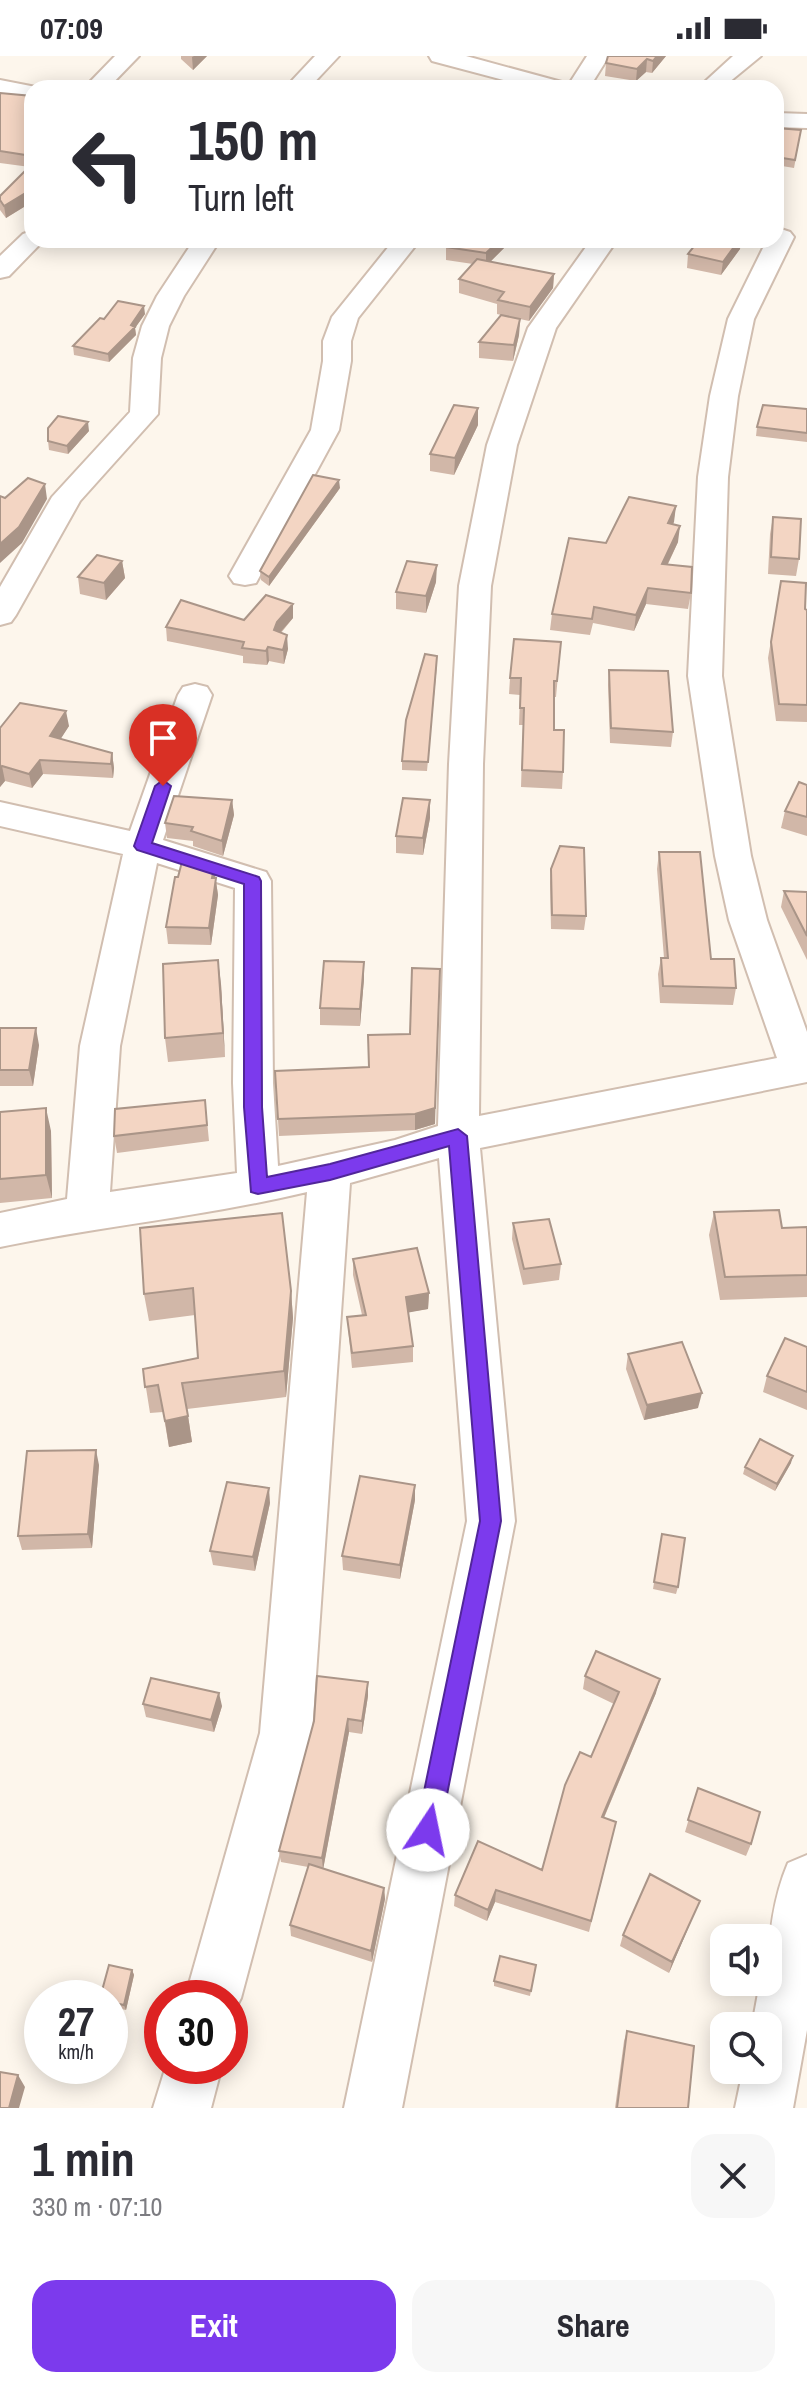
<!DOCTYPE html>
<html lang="en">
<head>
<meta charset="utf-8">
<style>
  :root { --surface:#fff; --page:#f7f7f7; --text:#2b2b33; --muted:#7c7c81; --accent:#7c3aed }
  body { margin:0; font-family:"Archivo Narrow",sans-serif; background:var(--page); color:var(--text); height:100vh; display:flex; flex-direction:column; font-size:30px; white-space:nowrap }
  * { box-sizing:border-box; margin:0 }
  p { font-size:26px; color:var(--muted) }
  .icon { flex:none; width:44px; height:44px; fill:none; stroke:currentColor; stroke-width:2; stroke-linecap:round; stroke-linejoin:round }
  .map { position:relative; height:2052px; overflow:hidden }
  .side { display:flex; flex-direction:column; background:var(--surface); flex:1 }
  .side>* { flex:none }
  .hud { position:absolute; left:24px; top:24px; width:760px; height:168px; border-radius:24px; box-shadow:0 4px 20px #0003; background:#fff; color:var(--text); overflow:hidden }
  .fabs { position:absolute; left:710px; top:1868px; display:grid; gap:16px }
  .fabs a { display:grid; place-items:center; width:72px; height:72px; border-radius:16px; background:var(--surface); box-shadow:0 4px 20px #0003; font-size:40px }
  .speed { position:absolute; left:24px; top:1924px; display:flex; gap:16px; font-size:40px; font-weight:700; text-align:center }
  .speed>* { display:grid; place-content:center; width:104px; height:104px; border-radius:50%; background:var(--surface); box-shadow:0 4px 20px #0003; line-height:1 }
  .speed small { font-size:20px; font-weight:400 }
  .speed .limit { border:12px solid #d22; background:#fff; color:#111 }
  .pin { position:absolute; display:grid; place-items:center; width:68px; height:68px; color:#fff; margin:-82px -34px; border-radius:50% 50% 50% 0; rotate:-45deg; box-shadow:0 0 8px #0007 }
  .pin .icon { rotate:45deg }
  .me { position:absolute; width:88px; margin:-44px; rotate:11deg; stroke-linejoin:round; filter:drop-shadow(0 0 6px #0008) }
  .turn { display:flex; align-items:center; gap:28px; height:168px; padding:0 32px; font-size:36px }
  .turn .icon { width:104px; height:104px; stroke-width:2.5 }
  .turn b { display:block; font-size:56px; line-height:68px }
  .round { display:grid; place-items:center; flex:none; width:84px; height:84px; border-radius:24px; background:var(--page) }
  .head { display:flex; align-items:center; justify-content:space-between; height:136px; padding:0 32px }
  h1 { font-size:48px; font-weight:700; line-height:60px }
  .primary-button { display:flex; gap:16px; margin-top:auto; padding:16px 32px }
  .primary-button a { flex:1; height:92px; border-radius:24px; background:var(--accent); color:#fff; font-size:32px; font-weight:700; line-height:92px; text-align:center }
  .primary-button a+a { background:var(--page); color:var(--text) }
  .status { display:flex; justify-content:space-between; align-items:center; height:56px; padding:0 40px; background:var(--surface); direction:ltr }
  .status svg { height:22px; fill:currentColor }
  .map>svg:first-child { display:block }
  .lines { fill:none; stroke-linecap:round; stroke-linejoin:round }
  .minor-casing { stroke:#d1beb0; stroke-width:4 }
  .minor { fill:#fff; fill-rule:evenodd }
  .wall { fill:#d1b7a8 }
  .shaded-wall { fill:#aa9588 }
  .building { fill:#f3d5c3; stroke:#aa9588; stroke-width:2 }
  .route { fill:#7c3aed; stroke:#51269a; stroke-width:2 }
</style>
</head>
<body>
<div class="status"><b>07:09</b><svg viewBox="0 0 49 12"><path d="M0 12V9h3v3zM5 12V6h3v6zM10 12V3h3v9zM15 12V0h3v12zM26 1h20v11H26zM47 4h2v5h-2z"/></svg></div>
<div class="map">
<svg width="807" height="2052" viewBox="0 0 807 2052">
  <rect width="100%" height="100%" fill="#fdf6ec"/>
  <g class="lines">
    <defs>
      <path id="minor" d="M115,0H139L108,32H84Z
        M315,0H339L309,32H285Z
        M429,0H466L569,28L587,0H609L589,32H534L432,5Z
        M733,0H761L722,32H698Z
        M0,24L41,32H32V43L0,38Z
        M776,57L807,58V72L776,71Z
        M781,173L790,176L794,181L754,263L738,340L728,421L722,620L751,800L767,864L807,976V1026L480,1092L515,1465L402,2052H344L467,1465L439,1102L350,1127L312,1677L241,1942L230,1963V1942H185L260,1677L307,1136C206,1160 102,1170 0,1191V1157L67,1143L80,990L123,798L0,770V746L130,775L178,639L183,631L195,628L207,631L212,639L163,784L266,816L271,825L273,1027L278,1110L395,1084L438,1070L449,708L459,530L487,389L528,272L591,184H617L556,272L517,389L491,530L483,708L479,1060L777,1002L729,864L715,800L688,620L698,421L710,340L728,263L767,184H776V175ZM157,807L235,832L233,1027L237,1117L110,1136L120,990Z
        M32,175V184H44L9,220L0,222V200L23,178Z
        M194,184H220L184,240L169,270L161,302L158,358L80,445L16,559L11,566L0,569V531L52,441L130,356L133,302L142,270L157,240Z
        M394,184H420L358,262L351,285V305L339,374L256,527L245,529L234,527L229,520L311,374L323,305V285L332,261Z
        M807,1799V1974L793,2052H735L743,2014H768V1970H752L760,1926H768C768,1885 772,1845 788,1807Z
        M166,2010H222L211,2052H153Z"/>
    </defs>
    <!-- minor casing -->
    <use href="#minor" class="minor-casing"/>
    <!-- minor -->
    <use href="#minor" class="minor"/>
  </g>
  <!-- wall -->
  <path class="wall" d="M181,0H207L193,14L181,3Z
    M608,0H666L652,17L646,16L636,25L605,20L606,7Z
    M0,37L32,40V146L6,162L0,154V140L30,111L0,107Z
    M776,72L801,74L794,112L776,109Z
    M512,184L490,206L554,218L553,232L529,265L520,263L519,279L513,305L479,302V286L501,259L497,258V248L459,237V223L473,208L446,204V191Z
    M699,184H741L740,193L721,219L687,212L688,198Z
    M145,258L135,272L136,279L109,306L74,299L73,290L104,263Z
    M478,352V369L454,419L430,415V398Z
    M807,353V386L756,380L757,371Z
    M89,375L68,398L49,394L48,385Z
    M340,432L269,530L261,524L260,515Z
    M676,450L673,468L678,486L668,508L691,537L688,553L646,548L634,575L593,567L590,579L550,574L552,558L606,487Z
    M773,461L799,503L796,520L768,518L770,478Z
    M122,505L125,522L106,544L80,538L78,521Z
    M781,525L805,553L807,554V666L776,665L768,602Z
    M436,526L426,557L396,553V536Z
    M293,548V562L281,577L288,593L284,608L269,605L267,609L243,607V600L167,585L166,571L244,564Z
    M561,586L556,641H554V674L563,716L562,733L521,731L523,669H519L520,639L509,638L510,622Z
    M437,609L427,715L402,714V705Z
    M609,614L673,676L671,691L610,687L608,629Z
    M69,670L60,683L112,697L114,712L113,722L43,718L32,732L5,725L0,731V672Z
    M807,729V780L781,772L785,755Z
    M232,744L234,759L223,800L193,790V785L167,782L165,767Z
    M430,762L423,799L396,797V780Z
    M659,796L711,903L736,932L733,949L660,947L658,918L661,902H664L657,813Z
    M214,812L218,839L211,889L168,888L166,871L178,821Z
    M551,813L586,860L584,874L551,873L550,827Z
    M784,835L807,836V904L781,851Z
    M364,923L360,970L320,969V952Z
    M221,928L225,1001L168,1006L165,982Z
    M0,972L39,989L33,1030H0Z
    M369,1011L435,1068L415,1074L279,1080L275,1015Z
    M205,1044L209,1085L117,1097L114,1080Z
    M0,1056L51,1075L52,1142L0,1147Z
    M714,1156L782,1172L807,1171V1241L720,1244L709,1179Z
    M513,1167L561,1208L559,1224L523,1229L512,1183Z
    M140,1172L291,1235L293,1262L286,1341L187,1353L192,1386L169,1391L163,1356L150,1357L143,1313L198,1302L195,1259L149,1265L144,1238Z
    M353,1203L429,1237L428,1253L408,1256L413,1290V1306L352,1312L347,1261L362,1259L353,1219Z
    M807,1291V1354L763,1336L767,1320Z
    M628,1298L698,1352L644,1364L626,1313Z
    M791,1407L775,1435L743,1418L745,1411Z
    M99,1409L92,1492L22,1494L18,1480Z
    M415,1444L400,1523L343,1514L342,1500Z
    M270,1447L255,1515L213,1509L210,1495Z
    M662,1478L678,1531L676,1538L653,1533Z
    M585,1620L656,1637L604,1762L616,1766L589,1876L495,1846L487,1865L454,1850L455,1839L542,1814L614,1648L583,1633Z
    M368,1640L362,1678L349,1676L323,1813L384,1832L385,1843L372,1906L291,1880L290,1869L308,1811L281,1806L279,1795L314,1665Z
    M143,1648L222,1650L214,1676L146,1661Z
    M698,1732L751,1788L746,1800L685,1776Z
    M695,1856L669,1917L620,1890L623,1879Z
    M536,1909L530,1940L494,1930V1925Z
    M132,1914L134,1919L126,1954L110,1951V1942Z
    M627,1975L688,2052H615L624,1985Z"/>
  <!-- shaded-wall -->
  <path class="shaded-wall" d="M194,0H207L193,14L192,1Z
    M657,0H666L652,17L653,5Z
    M647,3L646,16L636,25L637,13Z
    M32,133V146L6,162L4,150Z
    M500,184H512L486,210V197Z
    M739,184H741L740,193L721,219L723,206Z
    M554,218L553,232L529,265L530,251Z
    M144,250L145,258L135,272L136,279L109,306L108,298L131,269Z
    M520,263L519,279L513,305L514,289Z
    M478,352V369L454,419L455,402Z
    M88,366L89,375L68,398L67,390Z
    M339,424L340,432L269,530V521Z
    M45,428L47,443L22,487L0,507V488Z
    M676,450L674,466L666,483L668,467Z
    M680,470L678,486L660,524L662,508Z
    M122,505L125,522L106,544L104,527Z
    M437,509L436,526L426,557V540Z
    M648,532L646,548L634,575L636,559Z
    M293,548V562L277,580L274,574L277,566Z
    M287,579L288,593L284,608L283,594Z
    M268,591L269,605L267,609L266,595Z
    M66,655L69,670L53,695L50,680Z
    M112,697L114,712L113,722L111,708Z
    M40,704L43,718L32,732L29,718Z
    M2,710L5,725L0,731V713Z
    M232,744L234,759L223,800L222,785Z
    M430,744V762L423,799V782Z
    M214,812L218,839L211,889L209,872L212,822Z
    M218,904L221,928L225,1001L223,977Z
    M364,906V923L360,970V953Z
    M440,913L435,1068L415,1074V1058Z
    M36,972L39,989L33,1030L29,1014Z
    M46,1052L51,1075L52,1142L46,1119Z
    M291,1235L293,1262L286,1341L284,1315Z
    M429,1237L428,1253L406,1257V1241Z
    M702,1337L698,1352L644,1364L647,1349Z
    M188,1360L192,1386L169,1391L165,1365Z
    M96,1394L99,1409L92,1492L88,1478Z
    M793,1400L791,1407L775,1435L777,1428Z
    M415,1429V1444L400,1523V1509Z
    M269,1432L270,1447L255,1515L253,1501Z
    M660,1623L656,1637L599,1773L602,1761Z
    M368,1626V1640L362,1678V1665Z
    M219,1637L222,1650L214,1676L211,1664Z
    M348,1663L349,1676L323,1814L322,1802Z
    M384,1832L385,1843L372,1906L371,1895Z
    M496,1834L495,1846L487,1865L488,1854Z
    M700,1845L695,1856L669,1917L672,1906Z
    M132,1914L134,1919L126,1954L124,1949Z
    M18,2019L25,2031L19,2052H9Z"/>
  <!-- building -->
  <path class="building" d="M608,0H657L653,5L647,3L637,13L606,7Z
    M0,37L32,40V100L0,95Z
    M776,72L801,74L795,104L776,101Z
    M32,108V133L4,150L0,144V140Z
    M453,184H500L486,197L446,191Z
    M699,184H739L723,206L688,198Z
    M477,203L554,218L530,251L498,244L504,236L459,223Z
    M118,245L144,250L131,269L135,271L108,298L73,290L100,262L104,263Z
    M501,259L520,263L514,289L479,286Z
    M454,349L478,352L455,402L430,398Z
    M763,349L807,353V377L757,371Z
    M58,360L88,366L67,390L48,385V372Z
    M313,419L339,424L269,521L260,515Z
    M28,422L45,428L19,471L0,488V440L5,442Z
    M629,441L676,450L668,467L680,470L662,508L692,511L691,537L648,532L636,559L594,551L592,563L552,558L569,482L606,487Z
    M773,461L801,463L799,503L771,501Z
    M97,499L122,505L104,527L78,521Z
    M407,505L437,509L426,540L396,536Z
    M781,525L806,527L805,553L807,554V649L779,648L771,586Z
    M266,539L293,548L277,566L274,574L287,579L283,594L268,591L266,595L242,592L244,586L166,571L181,544L244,564Z
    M514,583L561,586L557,625H554V674H564L563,716L522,714L524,652H520L521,622H510Z
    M425,598L437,600L428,706L402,705L406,664Z
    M609,614L668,615L673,676L611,672Z
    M20,647L66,655L50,680L112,697L111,708L40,704L29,718L2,710L0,713V672Z
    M799,726L807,729V761L785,755Z
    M174,740L232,744L222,785L191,775L193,771L165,767Z
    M403,742L430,744L423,782L396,780Z
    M560,790L584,792L586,860L552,859L551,813Z
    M659,796H700L711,903H734L736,932L663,930L661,902H668Z
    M183,802L214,812L212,822H216L209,872L166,871L175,821H178Z
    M784,835L807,836V880Z
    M218,904L223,977L165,982L163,908Z
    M324,905L364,906L360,953L320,952Z
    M412,912L440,913L435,1052L415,1058L278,1063L275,1015L369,1011L368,979L410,978Z
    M0,972H36L29,1014H0Z
    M205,1044L207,1069L114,1080L115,1053Z
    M46,1052V1119L0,1123V1056Z
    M779,1154L782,1172L807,1171V1219L725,1221L714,1156Z
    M282,1157L291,1235L284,1315L182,1327L188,1360L165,1365L158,1329L145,1331L143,1313L198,1302L193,1232L144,1238L140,1172Z
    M549,1163L561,1208L524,1213L513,1167Z
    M417,1192L429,1237L406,1241L413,1290L352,1297L347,1261L366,1259L353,1203Z
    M785,1282L807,1291V1336L767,1320Z
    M682,1286L702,1337L647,1349L628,1298Z
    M760,1383L793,1400L777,1428L745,1411Z
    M96,1394L88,1478L18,1480L27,1395Z
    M360,1420L415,1429L400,1509L342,1500Z
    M227,1426L269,1432L253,1501L210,1495Z
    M662,1478L685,1482L678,1531L654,1526Z
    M596,1595L660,1623L602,1761L616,1766L591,1865L496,1834L488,1854L455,1839L478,1785L542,1814L565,1729L580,1696L591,1701L619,1636L585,1620Z
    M317,1620L368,1626L362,1665L348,1663L322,1802L279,1795L314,1665Z
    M151,1622L219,1637L211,1664L143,1648Z
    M698,1732L760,1756L751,1788L688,1764Z
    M309,1808L384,1832L371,1895L290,1869Z
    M650,1818L700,1845L672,1906L623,1879Z
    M500,1900L536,1909L531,1935L494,1925Z
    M109,1909L132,1914L124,1949L110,1946V1942H100Z
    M627,1975L694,1990L688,2052H617Z
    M0,2016L18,2019L9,2052H0Z"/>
  <!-- route -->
  <path class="route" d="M163,724L171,730L152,787L259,821L261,825L262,1051L267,1121L330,1108L458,1073L467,1080L501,1465L440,1774L437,1782L428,1786L420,1782L416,1774L480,1465L449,1090L330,1124L258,1138L251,1136L244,1051V828L137,794L134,790L155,730Z"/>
</svg>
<div class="fabs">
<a><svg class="icon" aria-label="sound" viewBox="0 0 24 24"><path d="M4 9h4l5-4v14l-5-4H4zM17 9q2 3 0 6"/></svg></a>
<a><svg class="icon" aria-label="search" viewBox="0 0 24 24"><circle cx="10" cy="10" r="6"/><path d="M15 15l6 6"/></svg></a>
</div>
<div class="speed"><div>27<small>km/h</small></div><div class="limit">30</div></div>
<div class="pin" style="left:163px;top:730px;background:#d93025"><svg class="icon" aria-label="arrive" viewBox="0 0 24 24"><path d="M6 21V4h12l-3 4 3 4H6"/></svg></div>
<svg class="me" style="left:428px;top:1774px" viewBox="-20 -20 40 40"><circle r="19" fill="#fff"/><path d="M0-13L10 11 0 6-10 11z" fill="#7c3aed"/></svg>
<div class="hud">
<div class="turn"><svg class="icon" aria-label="left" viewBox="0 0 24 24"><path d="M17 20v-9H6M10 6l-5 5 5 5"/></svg><div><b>150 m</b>Turn left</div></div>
</div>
</div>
<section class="side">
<div class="head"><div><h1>1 min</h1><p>330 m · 07:10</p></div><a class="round"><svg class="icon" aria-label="close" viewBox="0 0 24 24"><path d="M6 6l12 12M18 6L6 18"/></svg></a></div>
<div class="primary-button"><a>Exit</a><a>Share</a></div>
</section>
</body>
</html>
